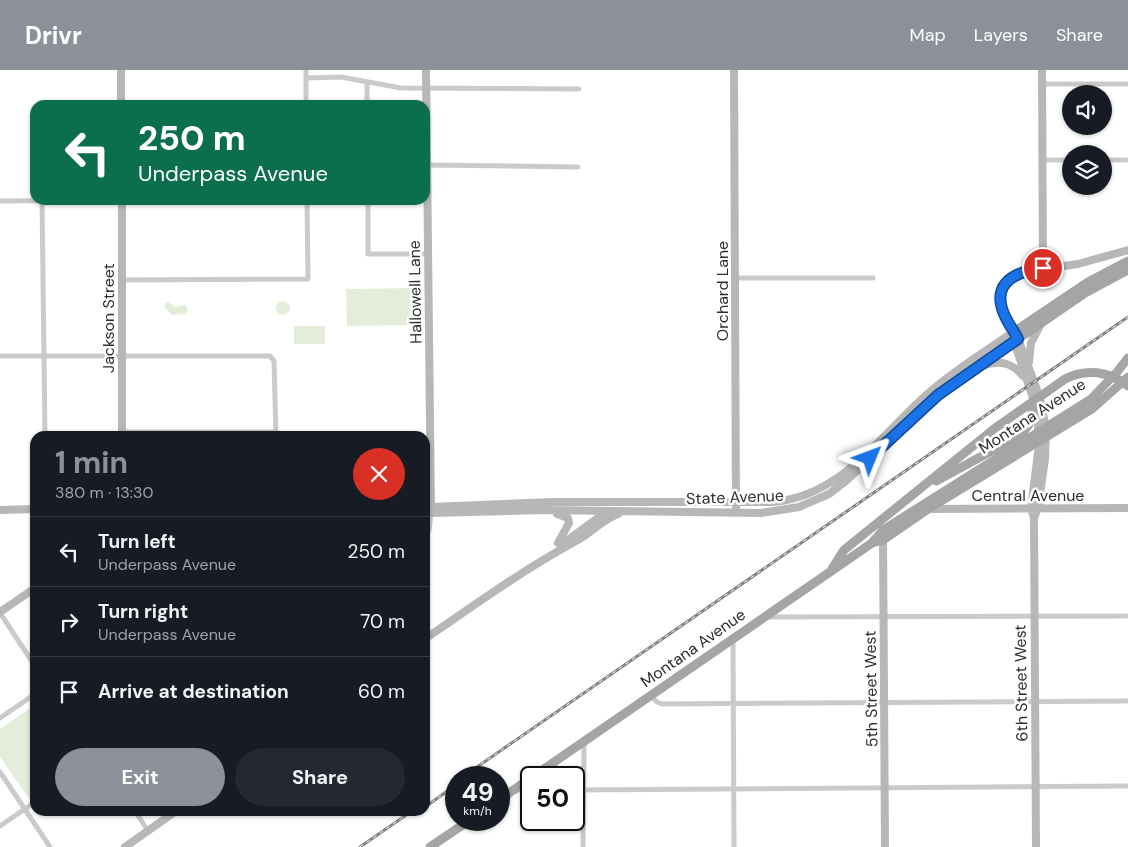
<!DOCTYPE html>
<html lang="en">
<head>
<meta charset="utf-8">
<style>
  :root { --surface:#171b24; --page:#242831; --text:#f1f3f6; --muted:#9ea1a6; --line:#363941; --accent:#8c9099 }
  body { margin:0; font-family:"DM Sans",sans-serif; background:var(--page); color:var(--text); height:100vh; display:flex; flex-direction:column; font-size:19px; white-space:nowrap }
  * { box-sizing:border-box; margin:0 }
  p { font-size:16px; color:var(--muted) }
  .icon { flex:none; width:28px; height:28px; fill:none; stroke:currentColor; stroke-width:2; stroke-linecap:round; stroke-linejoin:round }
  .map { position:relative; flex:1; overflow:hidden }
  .details { position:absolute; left:30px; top:361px; width:400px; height:385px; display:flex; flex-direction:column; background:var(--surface); border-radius:15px; box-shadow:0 1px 4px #0004 }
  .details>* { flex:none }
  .hud { position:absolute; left:30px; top:30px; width:400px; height:105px; border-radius:15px; box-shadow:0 1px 4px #0004; background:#0b6e4f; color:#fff; overflow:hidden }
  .fabs { position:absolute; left:1062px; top:15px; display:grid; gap:10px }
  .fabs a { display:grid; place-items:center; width:50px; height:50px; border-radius:50%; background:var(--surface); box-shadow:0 1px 4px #0004; font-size:25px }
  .speed { position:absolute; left:445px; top:696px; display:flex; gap:10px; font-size:25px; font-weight:700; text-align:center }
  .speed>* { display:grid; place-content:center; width:65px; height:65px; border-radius:50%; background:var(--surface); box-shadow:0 1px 4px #0004; line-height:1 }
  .speed small { font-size:12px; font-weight:400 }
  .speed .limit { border:2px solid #111; border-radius:8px; background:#fff; color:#111 }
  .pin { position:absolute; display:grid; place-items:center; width:42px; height:42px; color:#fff; margin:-21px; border:2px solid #fff; border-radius:50%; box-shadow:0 1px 5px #0007 }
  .me { position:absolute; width:55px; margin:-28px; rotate:46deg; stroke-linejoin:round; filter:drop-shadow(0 0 4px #0008) }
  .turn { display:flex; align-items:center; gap:18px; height:105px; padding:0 25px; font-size:22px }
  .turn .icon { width:65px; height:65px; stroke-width:2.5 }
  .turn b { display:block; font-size:35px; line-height:42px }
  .round { display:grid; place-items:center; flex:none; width:52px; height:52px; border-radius:26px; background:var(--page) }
  .headline { display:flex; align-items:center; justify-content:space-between; height:85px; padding:0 25px }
  h1 { font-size:30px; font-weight:700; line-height:38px; color:var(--accent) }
  .action { display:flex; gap:10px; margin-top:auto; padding:10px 25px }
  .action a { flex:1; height:58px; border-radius:30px; background:var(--accent); color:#fff; font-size:20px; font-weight:700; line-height:58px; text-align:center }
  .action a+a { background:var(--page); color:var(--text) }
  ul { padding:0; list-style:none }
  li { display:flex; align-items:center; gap:15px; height:70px; padding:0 25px; border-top:1px solid var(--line) }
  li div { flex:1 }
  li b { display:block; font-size:19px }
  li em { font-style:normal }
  header { display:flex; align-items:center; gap:30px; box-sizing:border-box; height:70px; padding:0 25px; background:var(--accent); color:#fff }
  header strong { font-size:24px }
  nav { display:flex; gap:28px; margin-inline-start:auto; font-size:18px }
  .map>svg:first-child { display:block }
  .green { fill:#e4ecda }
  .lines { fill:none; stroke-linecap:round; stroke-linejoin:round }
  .street { stroke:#cacaca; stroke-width:5 }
  .secondary { stroke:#b7b7b7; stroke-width:8 }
  .primary { stroke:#a5a5a5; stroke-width:9 }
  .rail-casing { stroke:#828282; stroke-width:3 }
  .rail { stroke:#fff; stroke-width:1; stroke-dasharray:4; stroke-linecap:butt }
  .route-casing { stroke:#114b97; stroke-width:12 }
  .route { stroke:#1a73e8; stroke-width:9 }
  .labels { text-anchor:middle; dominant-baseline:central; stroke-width:5; stroke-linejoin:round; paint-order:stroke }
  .street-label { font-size:16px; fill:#2d2d2d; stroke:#fff }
</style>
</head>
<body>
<header>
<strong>Drivr</strong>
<nav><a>Map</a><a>Layers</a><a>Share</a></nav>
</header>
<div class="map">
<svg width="1128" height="777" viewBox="0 0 1128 777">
  <rect width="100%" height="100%" fill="#fff"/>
  <!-- green -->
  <path class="green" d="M419,218V255L347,256L346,219Z
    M276 238a7 7 0 1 1 14 0a7 7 0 1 1-14 0Z
    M169,232L175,237L186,235L188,241L185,244L172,245L165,238V233Z
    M294,256H325V274H294Z
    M35,635V722L28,727L0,687V659Z"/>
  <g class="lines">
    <!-- street -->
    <path class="street" d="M306,8L341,7L401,18L579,19
      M367,13V35
      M1042,14H1128
      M306,35V0
      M1043,90H1071
      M1104,90H1128
      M427,95L578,97
      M42,130L45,366
      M368,130V184H428
      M0,131L122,130
      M735,208H873
      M122,210L308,209L307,130
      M0,286H270L274,291L276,366
      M122,362H275
      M425,466L429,460L431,443
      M0,543L35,596
      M767,547L1128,546
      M425,556L431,565
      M733,569L734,777
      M650,625L657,632L662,634L1128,631
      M0,648L35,624
      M0,702L50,777
      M515,720H531
      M574,720L1128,716
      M135,741L148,761
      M0,756L35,732
      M583,777L584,672"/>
    <!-- secondary -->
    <path class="secondary" d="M121,0V35
      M426,0L431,440
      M734,0L736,443
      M1042,0L1043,198
      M122,130V366
      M1017,266L1040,328L1046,359L1045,389L1038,438L1034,448
      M1029,292L1031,273L1041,254
      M985,295C1001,290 1012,293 1023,306
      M928,439L1128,438
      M0,440L35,439
      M425,440L431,437L553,432H773C844,426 882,362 932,320C958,298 986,281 1013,262
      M425,441L431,443L543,440L761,443L799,437L829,424L847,410L937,325L1016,270
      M557,444L568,448L569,453L558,473
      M883,465L885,777
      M561,475L606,442
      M0,542L35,518
      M425,569C474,535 523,500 576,471C591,463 602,450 618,444
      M125,777L176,741
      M1036,777L1034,448L1031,438L1039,375L1038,356L1032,325L1003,239L1001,229L1003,218L1010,208L1021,202L1078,194L1128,180"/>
    <!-- primary -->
    <path class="primary" d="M1015,261L1088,212L1128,191
      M1018,269L1085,223L1128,200
      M936,411L1021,365L1029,354L1034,333
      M872,473L883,470L928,439L1092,339L1128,307
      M832,499L844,480L994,359L1065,309C1086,298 1109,301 1128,316
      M499,730L872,473L883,460L1091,329L1117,302L1128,288
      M430,777L470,750"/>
    <defs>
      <path id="rail" d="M461,708L1128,247
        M425,737L456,715
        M360,777L412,741"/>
    </defs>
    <!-- rail casing -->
    <use href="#rail" class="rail-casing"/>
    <!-- rail -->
    <use href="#rail" class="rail"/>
  </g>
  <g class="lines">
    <defs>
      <path id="route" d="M870,388L938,325L1018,269C1015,262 1011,258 1008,252C988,217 1010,202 1043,198"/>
    </defs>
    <!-- route casing -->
    <use href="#route" class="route-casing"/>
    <!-- route -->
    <use href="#route" class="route"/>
  </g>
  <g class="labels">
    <!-- street labels -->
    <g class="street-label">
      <text transform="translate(722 221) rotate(-90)">Orchard Lane</text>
      <text transform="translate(415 222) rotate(-91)">Hallowell Lane</text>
      <text transform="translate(108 248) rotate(-90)">Jackson Street</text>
      <text transform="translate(1032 346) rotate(-33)">Montana Avenue</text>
      <text x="1028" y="425">Central Avenue</text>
      <text transform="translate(735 427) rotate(-2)">State Avenue</text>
      <text transform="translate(693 578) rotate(-35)">Montana Avenue</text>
      <text transform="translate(1021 613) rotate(-91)">6th Street West</text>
      <text transform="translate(871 619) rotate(-91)">5th Street West</text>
    </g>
  </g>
</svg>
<div class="fabs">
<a><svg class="icon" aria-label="sound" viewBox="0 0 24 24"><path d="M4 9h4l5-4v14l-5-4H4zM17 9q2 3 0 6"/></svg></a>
<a><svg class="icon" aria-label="layers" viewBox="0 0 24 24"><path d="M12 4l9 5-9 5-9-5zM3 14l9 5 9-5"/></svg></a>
</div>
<div class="speed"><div>49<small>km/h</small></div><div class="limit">50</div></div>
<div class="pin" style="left:1043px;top:198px;background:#d93025"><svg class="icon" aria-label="arrive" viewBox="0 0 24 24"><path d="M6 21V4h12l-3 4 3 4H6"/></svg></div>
<svg class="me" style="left:870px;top:388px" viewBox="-20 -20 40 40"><path d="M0-17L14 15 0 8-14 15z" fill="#1a73e8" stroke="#fff" stroke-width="4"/></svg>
<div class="hud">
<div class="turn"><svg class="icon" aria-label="left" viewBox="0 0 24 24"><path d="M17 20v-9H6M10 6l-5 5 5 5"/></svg><div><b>250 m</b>Underpass Avenue</div></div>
</div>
<section class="details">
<div class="headline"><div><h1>1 min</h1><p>380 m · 13:30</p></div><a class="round" style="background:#d93025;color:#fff"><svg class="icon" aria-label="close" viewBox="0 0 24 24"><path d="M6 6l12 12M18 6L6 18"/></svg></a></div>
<ul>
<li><svg class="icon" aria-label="left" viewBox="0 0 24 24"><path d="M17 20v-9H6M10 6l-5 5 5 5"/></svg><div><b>Turn left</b><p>Underpass Avenue</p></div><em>250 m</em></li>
<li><svg class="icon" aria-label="right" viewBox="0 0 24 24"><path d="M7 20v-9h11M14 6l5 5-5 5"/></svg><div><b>Turn right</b><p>Underpass Avenue</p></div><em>70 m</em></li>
<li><svg class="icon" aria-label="arrive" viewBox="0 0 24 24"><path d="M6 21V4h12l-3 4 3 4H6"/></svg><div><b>Arrive at destination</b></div><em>60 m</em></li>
</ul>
<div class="action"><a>Exit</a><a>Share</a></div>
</section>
</div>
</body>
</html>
